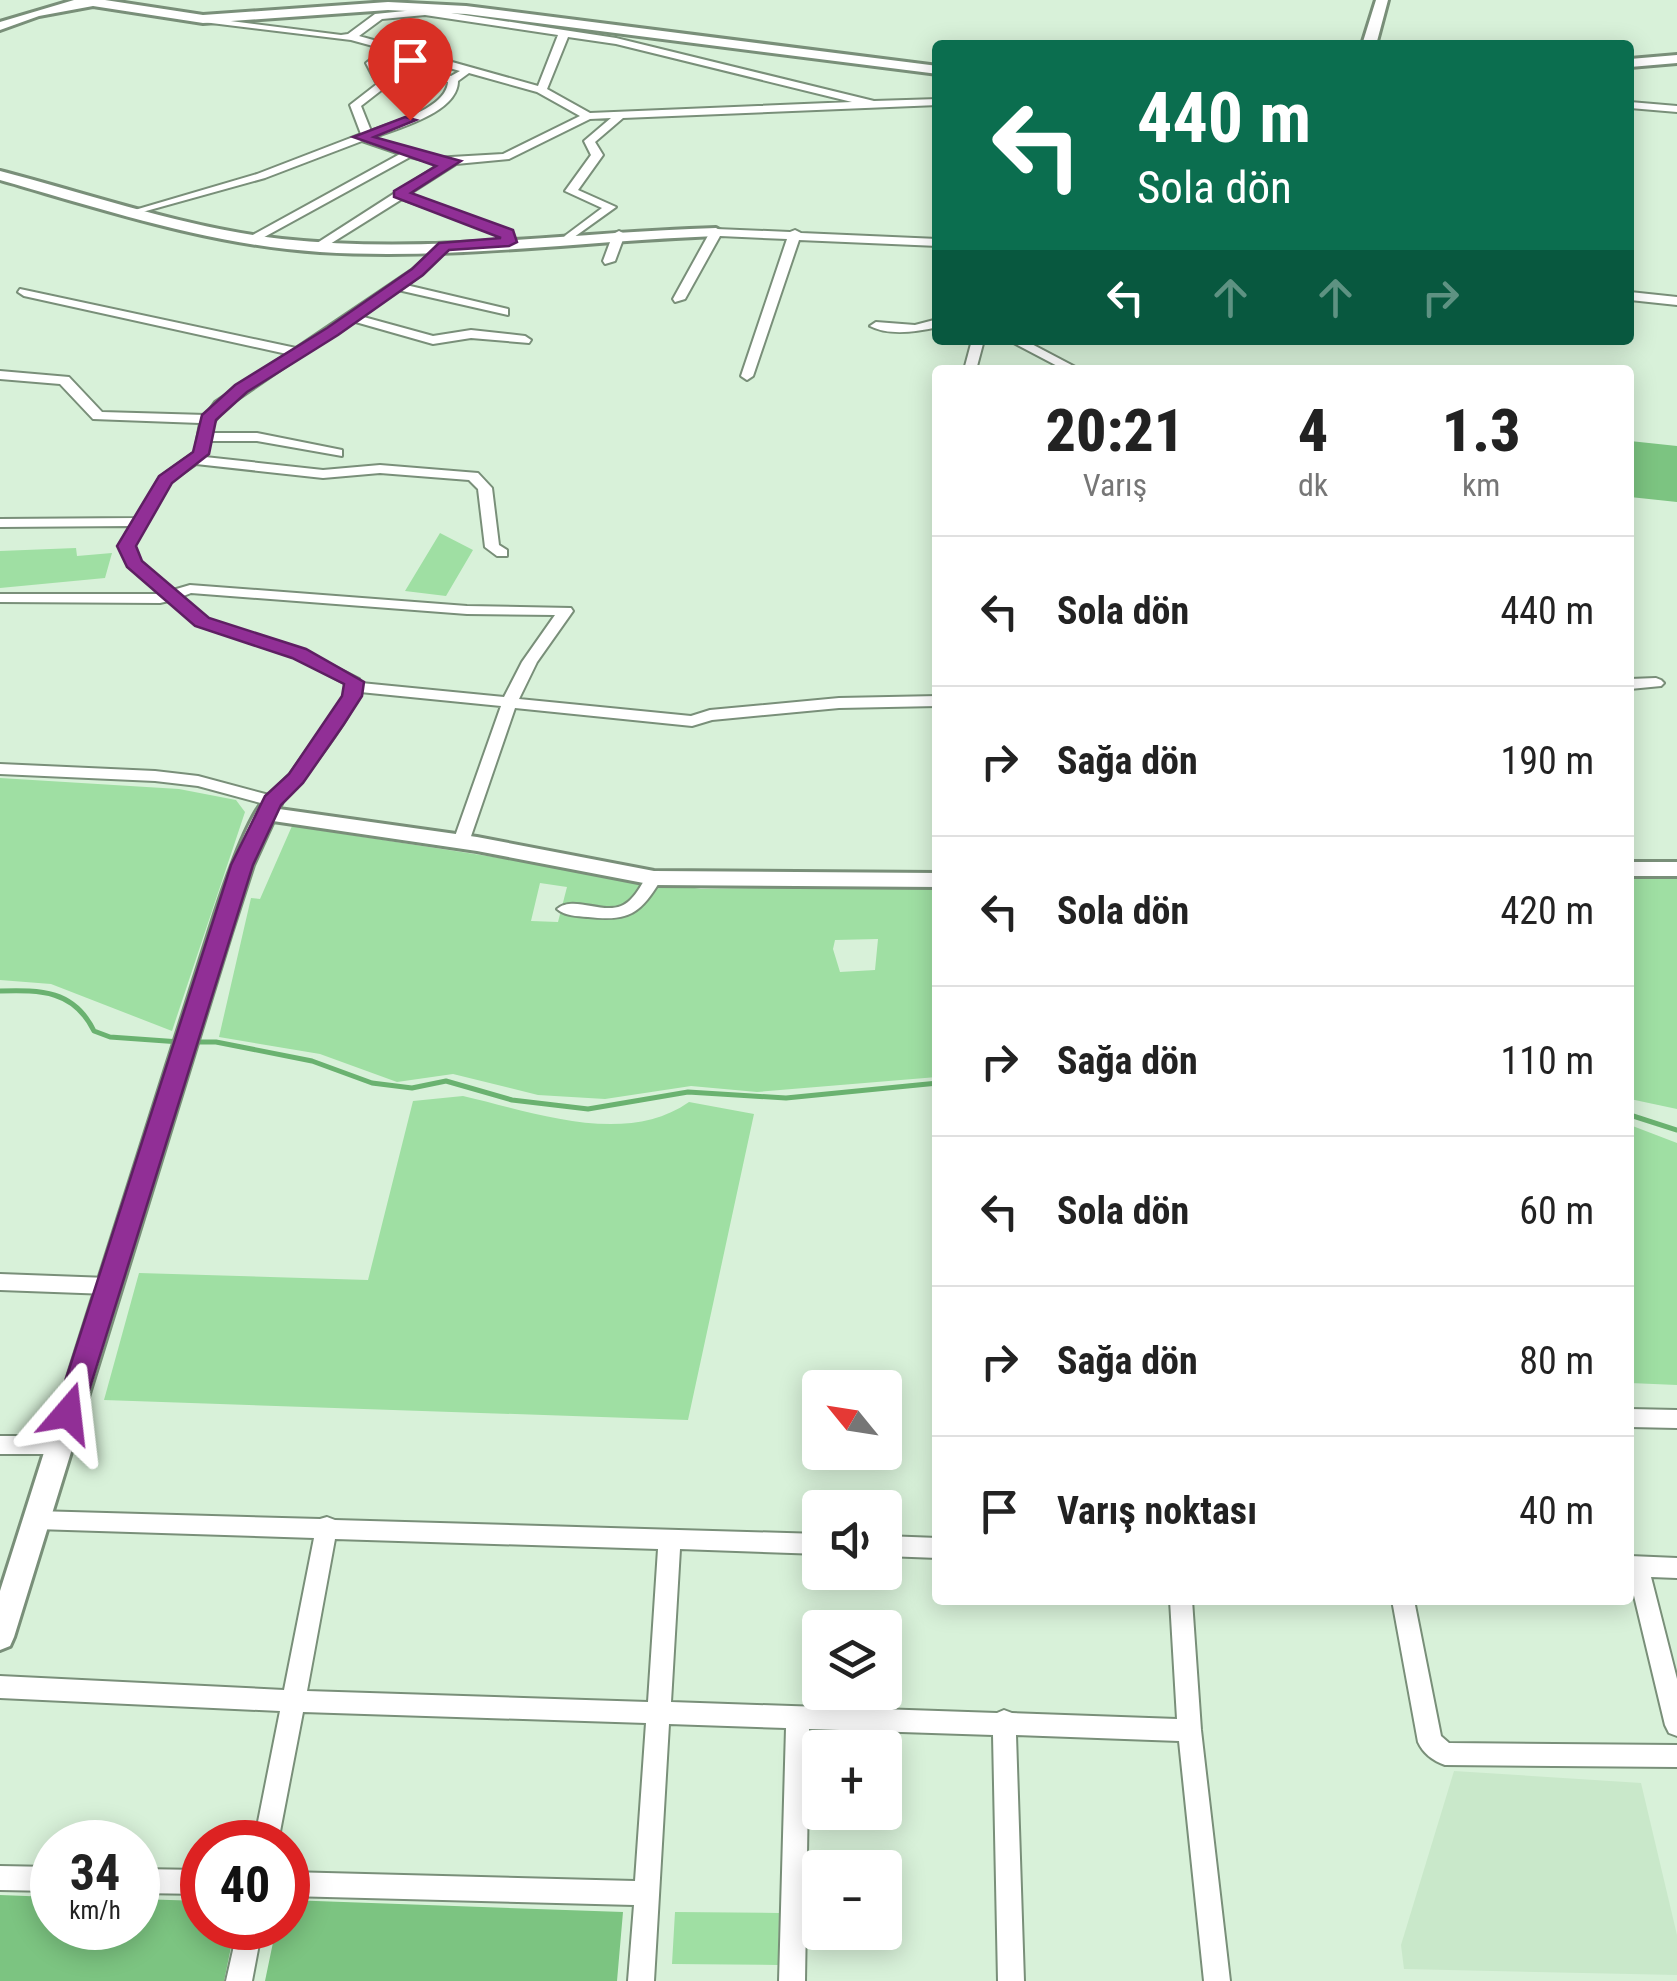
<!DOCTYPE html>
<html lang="tr">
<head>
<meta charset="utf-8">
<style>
  :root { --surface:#fff; --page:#f2f2f2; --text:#222; --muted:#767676; --line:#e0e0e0 }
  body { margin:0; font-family:"Roboto Condensed",sans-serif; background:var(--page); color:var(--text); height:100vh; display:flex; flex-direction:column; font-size:38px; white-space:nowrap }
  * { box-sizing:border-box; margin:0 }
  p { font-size:32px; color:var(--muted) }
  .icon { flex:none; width:55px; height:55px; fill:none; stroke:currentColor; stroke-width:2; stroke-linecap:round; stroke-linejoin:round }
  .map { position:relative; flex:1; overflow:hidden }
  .sheet { position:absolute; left:932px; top:365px; width:702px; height:1240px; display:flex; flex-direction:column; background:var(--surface); border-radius:10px; box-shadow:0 5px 25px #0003 }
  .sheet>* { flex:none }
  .hud { position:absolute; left:932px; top:40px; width:702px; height:305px; border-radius:10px; box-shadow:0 5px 25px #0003; background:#0b6e4f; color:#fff; overflow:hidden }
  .needle { width:65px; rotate:300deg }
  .controls { position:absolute; left:802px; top:1370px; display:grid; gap:20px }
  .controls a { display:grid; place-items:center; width:100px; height:100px; border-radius:10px; background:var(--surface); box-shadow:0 5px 25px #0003; font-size:50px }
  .speed { position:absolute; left:30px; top:1820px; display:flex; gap:20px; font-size:50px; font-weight:700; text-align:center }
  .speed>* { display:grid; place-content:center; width:130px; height:130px; border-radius:50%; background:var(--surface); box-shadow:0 5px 25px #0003; line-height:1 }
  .speed small { font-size:25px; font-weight:400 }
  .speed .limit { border:15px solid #d22; background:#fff; color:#111 }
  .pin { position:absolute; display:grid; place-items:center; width:85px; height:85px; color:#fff; margin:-102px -42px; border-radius:50% 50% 50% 0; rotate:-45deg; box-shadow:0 0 10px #0007 }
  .pin .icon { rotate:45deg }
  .me { position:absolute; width:110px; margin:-55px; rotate:17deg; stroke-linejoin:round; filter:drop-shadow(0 0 8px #0008) }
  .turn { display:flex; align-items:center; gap:35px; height:210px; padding:0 40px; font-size:45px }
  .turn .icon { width:130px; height:130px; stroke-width:2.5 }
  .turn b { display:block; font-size:70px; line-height:85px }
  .lanes { display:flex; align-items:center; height:95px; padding:0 40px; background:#0003; justify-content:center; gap:50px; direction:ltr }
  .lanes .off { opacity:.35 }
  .eta { display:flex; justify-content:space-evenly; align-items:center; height:170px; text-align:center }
  .eta b { font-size:60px; font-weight:800; line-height:70px }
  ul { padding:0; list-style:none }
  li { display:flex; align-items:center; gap:30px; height:150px; padding:0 40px; border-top:2px solid var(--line) }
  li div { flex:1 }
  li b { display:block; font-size:38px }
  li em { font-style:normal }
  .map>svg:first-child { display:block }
  .built { fill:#c9e8ca }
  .green { fill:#9fdfa3; fill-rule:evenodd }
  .forest { fill:#7cc481 }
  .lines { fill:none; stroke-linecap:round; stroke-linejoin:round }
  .stream { stroke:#6ab270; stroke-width:5 }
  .street-casing { stroke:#798f79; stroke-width:4 }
  .secondary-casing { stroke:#798f79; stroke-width:6 }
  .street { fill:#fff; fill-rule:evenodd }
  .secondary { fill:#fff; fill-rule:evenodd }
  .route { fill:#912f96; stroke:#5e1f62; stroke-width:2.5 }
</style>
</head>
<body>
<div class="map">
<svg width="1677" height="1981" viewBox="0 0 1677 1981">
  <rect width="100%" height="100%" fill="#d8f1d9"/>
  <!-- built -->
  <path class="built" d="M1454,1771L1641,1783L1677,1935V1975L1404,1969L1401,1945Z"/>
  <!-- green -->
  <path class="green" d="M440,533L473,550L446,596L405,591Z
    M76,548L77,556L112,553L105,578L0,588V551Z
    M0,778L179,789L236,800L245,812L172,1031L51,984L0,980Z
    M292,826L701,889L937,885V1077L757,1092L691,1086L605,1099L538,1095L453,1074L397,1082L320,1054L219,1037L251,898L260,899ZM540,883L567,887L558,922L531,921ZM878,939L875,970L840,972L833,949L835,940Z
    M1630,878H1677V1109L1630,1099Z
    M463,1096C533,1112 625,1147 689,1102L754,1114L688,1420L104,1400L139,1273L368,1280L413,1101Z
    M1630,1125L1677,1143V1385L1630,1383Z
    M675,1912L779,1913L778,1965L672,1964Z"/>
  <!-- forest -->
  <path class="forest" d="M1630,441L1677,446V502L1630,497Z
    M0,1895L52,1897V1928H138V1899L202,1901V1928H235L224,1981H0Z
    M288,1900L623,1912L617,1981H265L276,1928H288Z"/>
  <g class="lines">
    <!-- stream -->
    <path class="stream" d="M0,991C41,990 74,990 94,1031L110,1037L180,1042
      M191,1042H216L312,1061L372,1083L412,1088L446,1081L512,1100L588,1109L688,1092L786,1098L938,1083
      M1630,1115L1677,1130"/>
    <defs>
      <path id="street" d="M425,9L616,38L874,101L938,99V105L623,118L595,142L603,155L578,190L616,207L570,240L564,237L566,235L602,208L565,191L591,155L584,141L611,118L590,119L509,159L456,164L409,194L511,231L515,242L509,246L505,244L502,235L402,199L322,249H314V245L440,164L410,157L257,241H249V237L400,154L362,141L265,178L128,216V212L257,174L361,134L350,105L377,84L366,63L384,49L351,40L203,22L198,19L199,17L341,35L348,34L375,14ZM425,15L558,35L538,86L359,36L382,19ZM568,37L616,44L852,102L590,113L547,89ZM393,52L460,71L451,76L414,67L377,65ZM381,72L414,73L448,82C446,109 393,122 371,131L361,106L388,85ZM469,73L537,92L580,116L503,154L434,158L373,138C397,128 458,113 458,81Z
        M1630,102L1677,106V112L1630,108Z
        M716,229L790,232L795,230L801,233L938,239V246L799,240L753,376L747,380L741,376L787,239L720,236L685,299L675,302L673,299L710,232Z
        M619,231L625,234L615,261L605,264L603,261L613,234Z
        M440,244L450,246L421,275L406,285L508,309V315L398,290L360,316L433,336L471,330L525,336L531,340L529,343L471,338L433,344L352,321L225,408L212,425L210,433H257L342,450V456L257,441H209L205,457L323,470L380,465L478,473L492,488L499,545L507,550V556H497L485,547L478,489L469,480L380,473L323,478L196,464L170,482L133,546L140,561L173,590L190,585L467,606L571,608L573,611L537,662L519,699L691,716L710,710L839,698L938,696V706L839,708L712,720L692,726L515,708L469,842L461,847L453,842L501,706L360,692C352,717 295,796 272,806L198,786L155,781L0,774V764L155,771L198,776L269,795L290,774L344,697L346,684L294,657L197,625L169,601L160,603L0,602V594H161L129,566L119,546L131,526L0,527V519L136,518L160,477L195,452L200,423L93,419L60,384L0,379V371L69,377L102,412L206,415L215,402L287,354L24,296L18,292L20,289L296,348L413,269ZM191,593L467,614L555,615L522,662L504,697L361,683L359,679L304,651L207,619L181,597Z
        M1630,292L1677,297V305L1630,300Z
        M938,319V327C916,332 889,336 870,326L876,322L915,325Z
        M972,340H984L976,370H964Z
        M1008,340H1024L1081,370H1065Z
        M1656,678L1661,680L1664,683L1661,686L1630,689V679Z
        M654,872L662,878C641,913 630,922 588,917C576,916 565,916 557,909C573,895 601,914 621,906C634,901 641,885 648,874Z
        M0,1274L108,1278L115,1280L118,1286L115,1292L108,1294L0,1290Z
        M1630,1409L1677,1410V1428L1630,1427Z
        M0,1436H58L65,1439L69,1445L65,1451L58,1454H0Z
        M36,1511L320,1519L327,1517L335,1520L820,1534V1554L680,1549L671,1702L997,1713L1004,1710L1012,1713L1177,1719L1170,1600H1192L1201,1730L1230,1981H1204L1179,1741L1016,1735L1024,1981H998L993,1735L809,1729L805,1981H779L786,1728L669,1724L654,1981H628L634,1905L288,1896V1872L635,1881L646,1723L303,1712L278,1842H254L280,1711L0,1698V1676L284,1690L314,1538L36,1529L28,1527L25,1520L28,1513ZM335,1539L658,1549L648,1702L307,1691Z
        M885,1536L938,1538V1558L885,1556Z
        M1630,1556L1677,1558V1578L1651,1577L1677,1679V1736L1669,1733L1665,1725L1630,1579Z
        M1392,1600H1414L1441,1736L1449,1743L1677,1745V1767L1445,1765C1433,1761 1423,1753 1418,1742Z
        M0,1866L52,1867V1891L0,1890Z
        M138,1869L202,1870V1894L138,1893Z
        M238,1928H262L252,1981H226Z"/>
      <path id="secondary" d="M74,0H105L203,15L388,2L466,6L938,66V74L466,14L388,10L203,23L93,6L39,16L0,30V22Z
        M1376,0H1388L1376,45H1362Z
        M1677,55V63L1630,67V59Z
        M0,171C93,195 185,228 282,239C426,255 572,232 716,228L723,232L716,236C584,241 452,260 320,252C210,245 105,210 0,180Z
        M272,794L282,801L279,809L477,837L654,871L938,873V887L654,885L477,851L273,821L253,865L231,933L14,1637L10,1646L0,1650V1591L209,933C217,907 250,802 272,794Z
        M1630,862H1677V876H1630Z"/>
    </defs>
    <!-- street casing -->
    <use href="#street" class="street-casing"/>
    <!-- secondary casing -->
    <use href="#secondary" class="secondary-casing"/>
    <!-- street -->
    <use href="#street" class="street"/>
    <!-- secondary -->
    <use href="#secondary" class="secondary"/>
  </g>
  <!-- route -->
  <path class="route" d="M405,117L416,120L374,137L461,161L411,193L513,230L517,242L509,246L449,250L423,275L338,335L247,392L216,420L209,454L172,483L136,546L142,561L209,618L306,649L364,682L362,696L344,724L303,783L281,805L253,865L82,1413L78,1421H59L55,1413L231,865L265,796L289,774L342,696L344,684L292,658L195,626L127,567L117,546L159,476L193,452L202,415L235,385L327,328L412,269L439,243L501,238L394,197V191L436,166L353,137Z"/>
</svg>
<div class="controls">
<a><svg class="needle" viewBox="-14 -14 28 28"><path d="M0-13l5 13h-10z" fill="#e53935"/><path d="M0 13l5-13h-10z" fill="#767676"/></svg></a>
<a><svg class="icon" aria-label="sound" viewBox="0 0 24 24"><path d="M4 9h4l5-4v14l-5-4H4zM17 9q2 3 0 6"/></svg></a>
<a><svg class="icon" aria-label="layers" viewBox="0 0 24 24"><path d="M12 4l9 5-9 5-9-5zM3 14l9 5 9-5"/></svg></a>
<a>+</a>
<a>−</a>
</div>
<div class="speed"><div>34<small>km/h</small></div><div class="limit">40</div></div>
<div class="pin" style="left:410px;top:120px;background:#d93025"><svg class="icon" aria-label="arrive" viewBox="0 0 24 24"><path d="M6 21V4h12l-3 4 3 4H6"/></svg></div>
<svg class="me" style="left:68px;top:1413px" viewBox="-20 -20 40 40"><path d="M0-17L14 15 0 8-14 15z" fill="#912f96" stroke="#fff" stroke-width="4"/></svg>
<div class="hud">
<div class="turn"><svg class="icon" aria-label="left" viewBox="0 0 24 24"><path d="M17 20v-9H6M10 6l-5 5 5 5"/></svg><div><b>440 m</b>Sola dön</div></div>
<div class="lanes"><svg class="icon" aria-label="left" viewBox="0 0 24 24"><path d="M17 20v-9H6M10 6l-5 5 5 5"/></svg><svg class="icon off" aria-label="ahead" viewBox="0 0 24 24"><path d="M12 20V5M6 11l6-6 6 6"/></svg><svg class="icon off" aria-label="ahead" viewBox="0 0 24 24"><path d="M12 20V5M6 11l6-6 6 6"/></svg><svg class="icon off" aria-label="right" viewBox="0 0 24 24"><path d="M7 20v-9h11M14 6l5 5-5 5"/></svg></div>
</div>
<section class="sheet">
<div class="eta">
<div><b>20:21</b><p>Varış</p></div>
<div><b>4</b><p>dk</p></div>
<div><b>1.3</b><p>km</p></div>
</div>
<ul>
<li><svg class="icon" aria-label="left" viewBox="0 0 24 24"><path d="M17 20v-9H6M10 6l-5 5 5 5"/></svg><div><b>Sola dön</b></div><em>440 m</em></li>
<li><svg class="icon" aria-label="right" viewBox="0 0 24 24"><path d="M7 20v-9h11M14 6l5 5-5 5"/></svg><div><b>Sağa dön</b></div><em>190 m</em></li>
<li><svg class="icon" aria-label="left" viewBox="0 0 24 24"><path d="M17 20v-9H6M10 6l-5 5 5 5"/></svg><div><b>Sola dön</b></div><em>420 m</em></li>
<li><svg class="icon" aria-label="right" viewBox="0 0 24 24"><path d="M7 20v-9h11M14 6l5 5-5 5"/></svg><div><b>Sağa dön</b></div><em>110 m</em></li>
<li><svg class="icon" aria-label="left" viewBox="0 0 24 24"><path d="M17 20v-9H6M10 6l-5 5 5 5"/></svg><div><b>Sola dön</b></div><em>60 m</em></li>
<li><svg class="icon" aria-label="right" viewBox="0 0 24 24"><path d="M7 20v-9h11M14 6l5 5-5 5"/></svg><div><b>Sağa dön</b></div><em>80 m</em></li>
<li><svg class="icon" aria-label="arrive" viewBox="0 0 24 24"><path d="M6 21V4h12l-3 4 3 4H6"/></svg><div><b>Varış noktası</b></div><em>40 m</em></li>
</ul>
</section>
</div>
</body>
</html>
